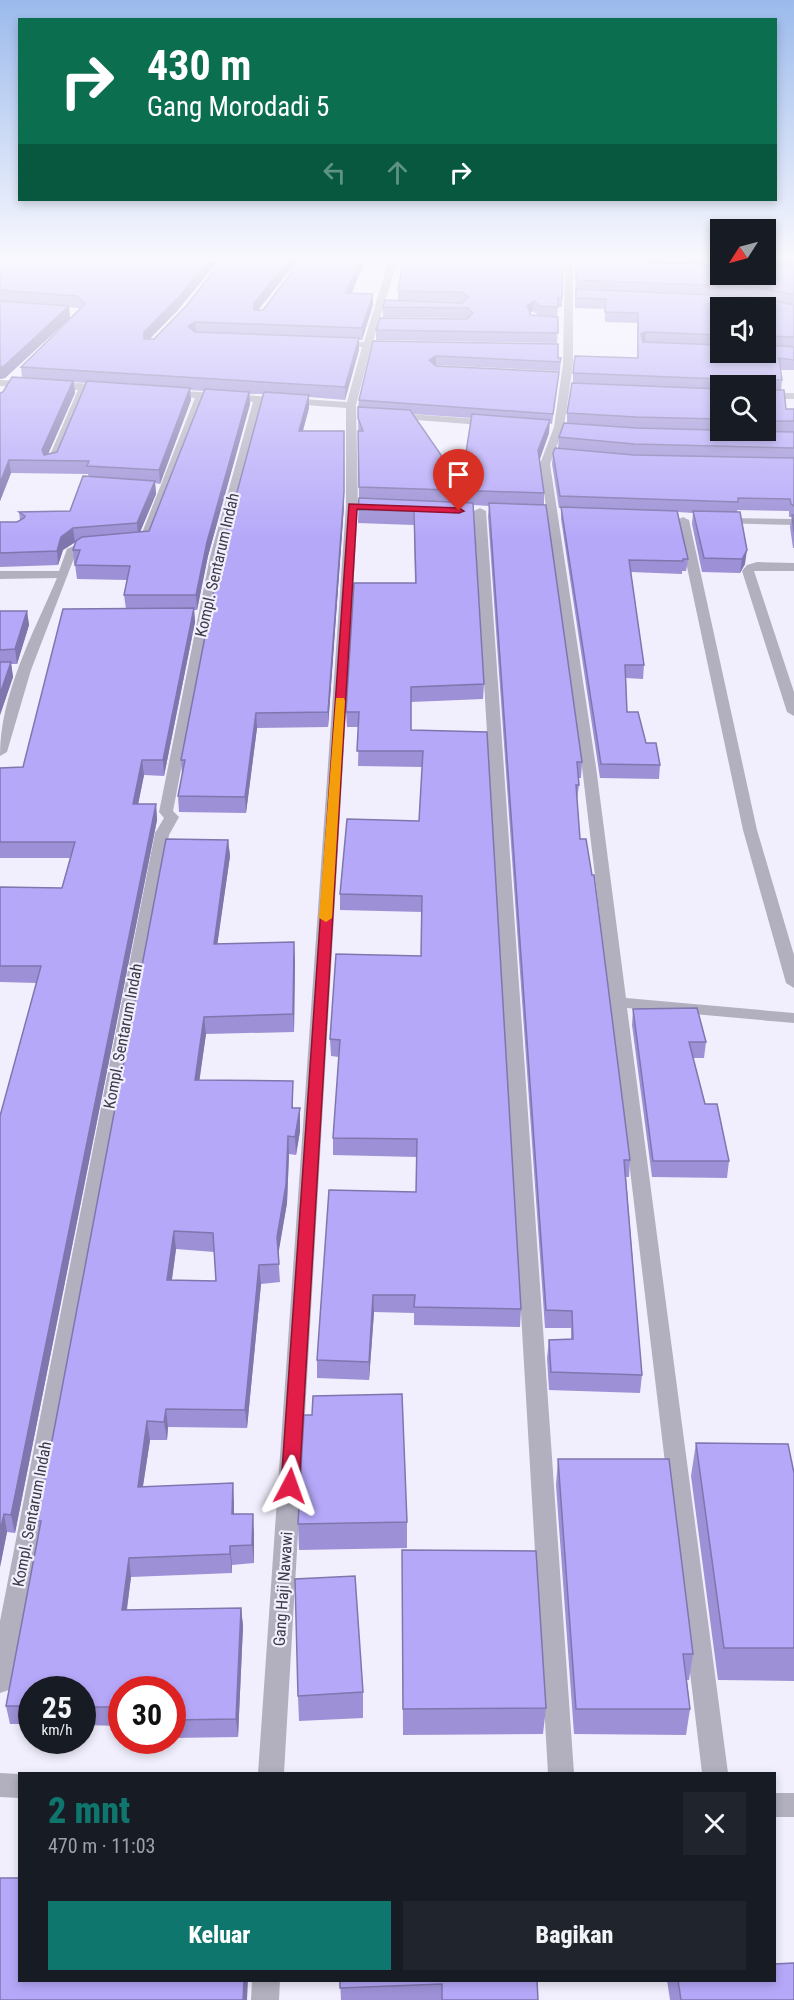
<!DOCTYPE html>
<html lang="id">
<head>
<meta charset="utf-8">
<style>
  :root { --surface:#171b24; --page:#20242c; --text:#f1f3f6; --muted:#9ea1a6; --accent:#0f766e }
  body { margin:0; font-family:"Roboto Condensed",sans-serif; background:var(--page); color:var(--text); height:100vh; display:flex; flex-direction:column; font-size:22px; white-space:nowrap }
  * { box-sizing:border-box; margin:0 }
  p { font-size:20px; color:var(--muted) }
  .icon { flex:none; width:33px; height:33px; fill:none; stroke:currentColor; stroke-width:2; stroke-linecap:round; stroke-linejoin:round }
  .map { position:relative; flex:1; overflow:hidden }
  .sheet { position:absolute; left:18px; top:1772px; width:758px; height:210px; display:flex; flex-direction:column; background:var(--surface); border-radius:0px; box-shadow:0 3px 9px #0003 }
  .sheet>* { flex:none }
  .guide { position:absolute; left:18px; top:18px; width:759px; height:183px; border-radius:0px; box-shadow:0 3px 9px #0003; background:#0b6e4f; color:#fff; overflow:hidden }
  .needle { width:39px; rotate:234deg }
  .buttons { position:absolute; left:710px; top:219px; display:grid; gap:12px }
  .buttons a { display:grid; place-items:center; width:66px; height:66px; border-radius:0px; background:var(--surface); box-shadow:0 3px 9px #0003; font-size:30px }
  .speed { position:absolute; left:18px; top:1676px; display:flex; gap:12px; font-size:30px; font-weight:700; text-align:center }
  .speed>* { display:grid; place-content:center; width:78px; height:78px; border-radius:50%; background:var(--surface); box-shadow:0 3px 9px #0003; line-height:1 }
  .speed small { font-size:15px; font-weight:400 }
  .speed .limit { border:9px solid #d22; background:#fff; color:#111 }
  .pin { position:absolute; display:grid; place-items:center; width:51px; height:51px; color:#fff; margin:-62px -26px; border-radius:50% 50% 50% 0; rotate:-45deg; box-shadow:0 0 6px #0007 }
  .pin .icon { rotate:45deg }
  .me { position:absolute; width:66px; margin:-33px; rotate:4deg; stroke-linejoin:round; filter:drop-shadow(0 0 4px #0008) }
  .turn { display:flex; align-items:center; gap:21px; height:126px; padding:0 30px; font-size:27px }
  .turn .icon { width:78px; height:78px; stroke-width:2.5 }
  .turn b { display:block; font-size:42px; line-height:51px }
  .lanes { display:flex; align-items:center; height:57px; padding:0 30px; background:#0003; justify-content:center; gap:30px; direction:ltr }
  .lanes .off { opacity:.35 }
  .round { display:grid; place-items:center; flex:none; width:63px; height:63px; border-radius:0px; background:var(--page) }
  .summary { display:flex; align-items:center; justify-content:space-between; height:102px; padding:0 30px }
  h1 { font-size:36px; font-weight:800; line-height:45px; color:var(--accent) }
  .cta { display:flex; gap:12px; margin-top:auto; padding:12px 30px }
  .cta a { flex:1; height:69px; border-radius:0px; background:var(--accent); color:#fff; font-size:24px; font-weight:800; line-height:69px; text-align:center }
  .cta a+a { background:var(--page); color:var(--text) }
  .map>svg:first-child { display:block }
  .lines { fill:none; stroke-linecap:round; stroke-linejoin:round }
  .minor { fill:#b2b0bf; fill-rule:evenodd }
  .tertiary { fill:#b2b0bf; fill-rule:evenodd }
  .wall { fill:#9d90d6; fill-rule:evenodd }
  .shaded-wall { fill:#7f76ae }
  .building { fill:#b6a8f9; stroke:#7f76ae; stroke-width:1.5; fill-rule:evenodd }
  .route { fill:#e11d48; stroke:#92132f; stroke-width:1.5 }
  .slow { fill:#f59e0b }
  .labels { text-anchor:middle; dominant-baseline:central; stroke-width:4.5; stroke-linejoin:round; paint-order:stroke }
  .street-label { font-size:16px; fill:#3b3946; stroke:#f1effd }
</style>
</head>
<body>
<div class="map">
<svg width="794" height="2000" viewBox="0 0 794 2000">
  <rect width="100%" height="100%" fill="#f1effd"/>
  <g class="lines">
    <!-- minor -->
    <path class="minor" d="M389,260L429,261L425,263L397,262L373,342H393L398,345L393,348L371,347L356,405L358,506L284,1773H258L346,506V408L263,402L222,557L173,811L179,817L169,835L12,1682L9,1690L0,1693V1621L155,833L164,818L159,812L210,557L253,402L204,398L151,540L134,547L128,544L140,538L195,398L169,396L164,393L169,390L347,402L362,347H338L333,344L338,341L364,342Z
      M565,260H573V364L564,427L550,464L596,767L626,998L794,1013V1023L627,1008L728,1773H702L582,767L540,464L554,427L563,364Z
      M0,380C19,381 101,381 112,389L107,392L87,391L56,464L51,467L46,464L78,390L0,386Z
      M765,393H794V399H765Z
      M394,413L494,420L499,423L494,426L390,418L389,416Z
      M480,508L486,511L574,1773H548L474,511Z
      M683,517L689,520L757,830L794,955V988L786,983L743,830L677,520Z
      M722,518L794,519V525L718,523V519Z
      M96,542L102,545L100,547L83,549L76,553L31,670L7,752L0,756C0,694 33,634 57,578L0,579V571H59L67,549L80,543Z
      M757,562L794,563V571H754L794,692V716L787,712L742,571L747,565Z
      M252,1980H280L279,2000H251Z"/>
    <!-- tertiary -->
    <path class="tertiary" d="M0,1773L20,1774V1798L0,1797Z
      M774,1793H794V1817H774Z"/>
  </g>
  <!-- wall -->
  <path class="wall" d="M0,260L178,310L150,339H154L298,260L258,310H263L361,270L351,294L373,305L362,340H359V350L345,400L309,397V408L303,431L344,506L328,727L257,728L246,813L179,812L178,796L182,775L181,760L263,394H250V404L208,556L197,610H194L195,622L164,776L144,775L138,804H156L157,820L15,1533L7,1532L0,1567L37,983L0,982V887L62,888L70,858H0V768L23,767L126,609L124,595L127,580L77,579L75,564H74L73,550L76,542L63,550L58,565L0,567V522H17L20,520L19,512L70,511L89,477L88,474L11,473L0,501V393L3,392L22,378L21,367L80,310L78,308L69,307L70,318L5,378L0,379ZM74,382L86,383L57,452L48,454L75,393ZM190,390L204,391L149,531L140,532L156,494L155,483L160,484L191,400Z
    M403,260H563L562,307H558L557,316H539L533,311L530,313L531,315L558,317L557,343L376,340V330L468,318L383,317V307L463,302L398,300V291Z
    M575,260H720V265L638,262L720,265L765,260H794V266H770H794V370H780L782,380L781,390L786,409H794V548H793L790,527L792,517H789V511L737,510L745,564L740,573L702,572L692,524L693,513L678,512L688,559L686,571H682V574L631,572L644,665L643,679L626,678L627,712L646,743L660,765L659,779L600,778L561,519V508H559L552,464L553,453L558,448L559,437L567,423V413L573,383V373L637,358V323L605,322V309L575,308L576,261ZM720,308L765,352H720ZM720,386H765V430H720Z
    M373,341L561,358L560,371L435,365L558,381L552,424L549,423V433L540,459L544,493V505L582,762L581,778H578L579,785L577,800L580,839L630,1160L629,1177H626L642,1375L640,1393L549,1390L547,1358L549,1340L571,1339V1328H545L488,516L489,506L473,505L484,684L483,699L411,702V730L487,732L521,1309L520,1327L414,1325V1313L374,1312L369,1380L317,1378V1360L416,1192L417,1157L333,1155V1138L339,1057L331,1056L330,1039L421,956L422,912L340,910V894L419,821L422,767L358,766L359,727H347L346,712L415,583L414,525L358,523L359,498L358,407L359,400ZM412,414L472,418L461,484Z
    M0,611H27L29,625L17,664H11L13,677L0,715Z
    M228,840L230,856L217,944L295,960L294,1032L206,1034L199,1080L293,1098V1108H300V1131L296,1155L289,1154L287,1203L278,1253L280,1282L261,1284L247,1428L168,1427L167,1440H150L143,1486L234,1502V1514L254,1532V1563L232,1565V1573L131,1577L127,1610L241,1608L243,1626L238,1737L172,1738V1689H122V1726L82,1725V1689H32V1724H10L6,1706L39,1531L37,1520ZM176,1249L214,1252L216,1281L172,1280Z
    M633,1009L706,1042L704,1058H693L705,1104L729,1161L727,1178L652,1177L632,1025Z
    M696,1443L794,1473V1681L718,1680L691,1476Z
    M558,1459L693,1654L689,1680H687L690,1709L686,1735L574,1734L556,1485Z
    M407,1522V1548L299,1550L298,1524Z
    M402,1550L546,1708L543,1734L403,1735Z
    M363,1692V1718L299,1721L298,1696Z
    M340,1980H537L538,2000H341Z
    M667,1980H774L794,2000H670Z"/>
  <!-- shaded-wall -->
  <path class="shaded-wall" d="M209,260H219L178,310L145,343L144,332Z
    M289,260H298L254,315V303Z
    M360,260H367L361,270L347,305L346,293Z
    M373,294V305L362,340V328Z
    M534,301L533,311L527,315V306Z
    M69,306L70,318L5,378L0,379V367Z
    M195,322L196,334L188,326Z
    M646,332L645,343L640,345L641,334Z
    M359,338V350L345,400V387Z
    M436,356V365L429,369V360Z
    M73,381L75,393L45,461L42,450Z
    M190,388L191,400L160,484L159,470Z
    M249,392L250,404L208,556L197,610L196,595L207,542Z
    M309,395V408L299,444V431Z
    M550,420L549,433L538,464V450Z
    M344,431V506L328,727V712Z
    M9,460L11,473L0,501V483Z
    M155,481L156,494L138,537L137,523Z
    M73,528L75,542L63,550L58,565L57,551L61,537Z
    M747,550L745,564L740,573L742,559Z
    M194,608L195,622L164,776L163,760Z
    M27,611L29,625L17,664L15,649Z
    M11,662L13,677L0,715V694Z
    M256,713L257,728L246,813L245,797Z
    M142,760L144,775L135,820L133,804Z
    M156,804L157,820L15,1533L11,1515Z
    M228,840L230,856L215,961L214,944Z
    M294,942L295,960L294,1032L293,1014Z
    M204,1017L206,1034L197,1098L195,1080Z
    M300,1108V1131L296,1155L295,1137Z
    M288,1136L289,1154L287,1203L278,1256L277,1237Z
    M174,1231L176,1249L169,1299L167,1280Z
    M259,1265L261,1284L247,1428L245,1410Z
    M373,1295L374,1312L369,1380V1362Z
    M166,1409L168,1427L167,1440L164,1422Z
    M147,1421L150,1440L140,1505L138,1487Z
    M233,1483L234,1502V1533L232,1514Z
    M4,1514L7,1532L0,1567V1531Z
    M253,1514L254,1532V1563L252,1545Z
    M230,1546L232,1565V1573L230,1554Z
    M129,1558L131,1577L124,1628L122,1610Z
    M241,1608L243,1626L238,1737L236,1719Z
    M244,1980H248L247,2000H243Z"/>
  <!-- building -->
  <path class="building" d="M0,260H209L178,298L144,332V339H154L187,305L222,260H289L254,303V310H263L301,260H360L346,293L373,294L362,328L195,322L188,326L195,332L359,338L345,387L21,367L85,304L77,296L0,290Z
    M403,260H535L563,261L562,298H558V307L539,306L534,301L527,306L531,315L558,317V333L376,330L380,318L467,319L473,313L467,308L383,307L385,300L462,303L468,297L462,292L398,291Z
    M576,260L720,265V274H765V266H794V295L757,287L576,280Z
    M576,289L757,297L794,305V337L766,336L765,339V308H720V335L646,332L641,334L643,342L720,345V352H765V345L794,347V360L779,358L782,380H765L764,386H723L721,379L573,373L575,356L638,358V313L605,312L606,299L576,298Z
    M0,301L69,306L4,366L0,367Z
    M373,341L558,344V358H561L560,362L436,356L429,360L436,366L559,372L553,414L359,400Z
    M12,377L73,381L42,450L44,455L57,452L87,381L190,388L159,470L87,466L89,461L9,460L0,483V393L3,392Z
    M572,383L720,389V419L636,417L567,413Z
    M205,389L249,392L207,542L196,595H124L130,566L75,565L80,550H73L76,541L82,537L149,531Z
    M765,389L766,390H784L786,409H794V421H765Z
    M264,392L309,395L299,431H344V492L328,712L256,713L245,797L178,796L185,760H181L223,544Z
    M358,407L410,410L461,484L472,414L550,420L538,450L544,493L359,487L358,431H363L358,418Z
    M564,423L636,428L794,432V448L634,444L559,437Z
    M555,448L634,455L794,458V506L791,504L790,499L738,498V502L560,496L553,453Z
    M83,476L155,481L137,523L73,528L61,537L57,551L0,553V522H17L24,518L25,516L19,512L70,511Z
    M359,498L473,503L484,684L411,687V730L487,732L521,1309L414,1307L415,1295H373L369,1362L317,1360L329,1190L416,1192L417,1139L333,1138L340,1040L330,1039L336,954L421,956L422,896L340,894L347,819L419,821L423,751H357L359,712H346L354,583H416L414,511L358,510Z
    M489,503L546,505L582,762H577L579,785H576L580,839H586L592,875H594L630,1160H624L642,1375L551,1372L549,1340L573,1339L572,1311L546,1310Z
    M561,507L677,511L688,559H683V561L629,560L644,665H625L627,712H638L646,743H656L660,765L601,764Z
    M693,511L740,512L747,550L742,559L704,558Z
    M792,515H794V532Z
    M194,608L163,760H142L133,804H156L11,1515L4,1514L0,1531V1116L41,966H0V887L62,888L75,842H0V768L23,767L63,609Z
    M0,611H27L15,649L0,650Z
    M0,662H11L0,694Z
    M166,839L228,840L214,944L294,942L293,1014L204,1017L195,1080L293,1081L292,1108H300L295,1137L288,1136L286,1185L277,1237L279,1264L259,1265L245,1410L166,1409L164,1422L147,1421L138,1487L233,1483L232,1514H253L252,1545L230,1546V1554L129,1558L122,1610L241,1608L236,1719L172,1720V1689H122V1707H82V1689H32V1706H6L41,1521L37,1520ZM174,1231L213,1233L216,1281L167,1280Z
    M697,1008L706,1042H689L705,1104H717L729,1161H653L633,1009Z
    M402,1394L407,1522L298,1524L304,1415H312L313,1396Z
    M696,1443L788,1444L794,1473V1648H724Z
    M558,1459H669L693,1654H683L690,1709H576Z
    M402,1550L536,1551L546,1708L403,1709Z
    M355,1576L363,1692L298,1696L295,1579Z
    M0,1878H20V1980H244L243,2000H0Z
    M794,1963V2000H681L678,1980H774V1964Z
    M340,1980H537L538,2000H442V1984L340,1988Z"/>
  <!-- sky -->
  <linearGradient id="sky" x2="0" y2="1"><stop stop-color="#9bbaec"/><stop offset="0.48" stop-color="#f9f8fe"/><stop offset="1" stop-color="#f9f8fe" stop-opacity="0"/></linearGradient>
  <rect width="794" height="540" fill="url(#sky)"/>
  <!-- route -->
  <path class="route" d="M349,504L459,508L464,511L459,513L357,509L299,1486L296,1491L290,1494L283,1491L281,1486Z"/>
  <!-- slow -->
  <path class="slow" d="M336,698H344L345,701L332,918L326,922L319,918Z"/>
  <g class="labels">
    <!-- street labels -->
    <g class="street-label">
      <text transform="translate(217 565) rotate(-77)">Kompl. Sentarum Indah</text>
      <text transform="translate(123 1036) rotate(-79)">Kompl. Sentarum Indah</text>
      <text transform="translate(32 1514) rotate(-79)">Kompl. Sentarum Indah</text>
      <text transform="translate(283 1589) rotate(-86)">Gang Haji Nawawi</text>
    </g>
  </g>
</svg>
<div class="buttons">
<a><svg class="needle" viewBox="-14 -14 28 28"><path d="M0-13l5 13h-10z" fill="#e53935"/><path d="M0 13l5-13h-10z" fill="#9ea1a6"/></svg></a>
<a><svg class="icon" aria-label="sound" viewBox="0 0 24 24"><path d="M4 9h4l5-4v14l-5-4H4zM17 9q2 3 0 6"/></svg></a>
<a><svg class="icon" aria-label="search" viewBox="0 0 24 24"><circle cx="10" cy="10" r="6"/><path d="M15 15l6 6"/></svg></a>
</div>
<div class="speed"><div>25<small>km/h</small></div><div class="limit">30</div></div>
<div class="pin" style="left:459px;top:511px;background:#d93025"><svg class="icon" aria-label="arrive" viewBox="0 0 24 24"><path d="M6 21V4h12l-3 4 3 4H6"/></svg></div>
<svg class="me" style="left:290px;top:1486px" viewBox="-20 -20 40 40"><path d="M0-17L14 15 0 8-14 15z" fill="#e11d48" stroke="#fff" stroke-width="4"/></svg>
<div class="guide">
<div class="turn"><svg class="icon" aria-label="right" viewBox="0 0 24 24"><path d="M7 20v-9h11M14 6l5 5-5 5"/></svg><div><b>430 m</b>Gang Morodadi 5</div></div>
<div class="lanes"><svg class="icon off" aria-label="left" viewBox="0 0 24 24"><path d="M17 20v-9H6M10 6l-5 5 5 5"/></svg><svg class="icon off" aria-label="ahead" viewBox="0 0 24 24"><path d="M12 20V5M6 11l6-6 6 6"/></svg><svg class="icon" aria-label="right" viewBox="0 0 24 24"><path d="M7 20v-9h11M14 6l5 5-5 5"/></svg></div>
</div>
<section class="sheet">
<div class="summary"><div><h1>2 mnt</h1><p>470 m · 11:03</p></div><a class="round"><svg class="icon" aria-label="close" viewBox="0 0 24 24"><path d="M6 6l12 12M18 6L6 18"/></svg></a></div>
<div class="cta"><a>Keluar</a><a>Bagikan</a></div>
</section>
</div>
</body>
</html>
